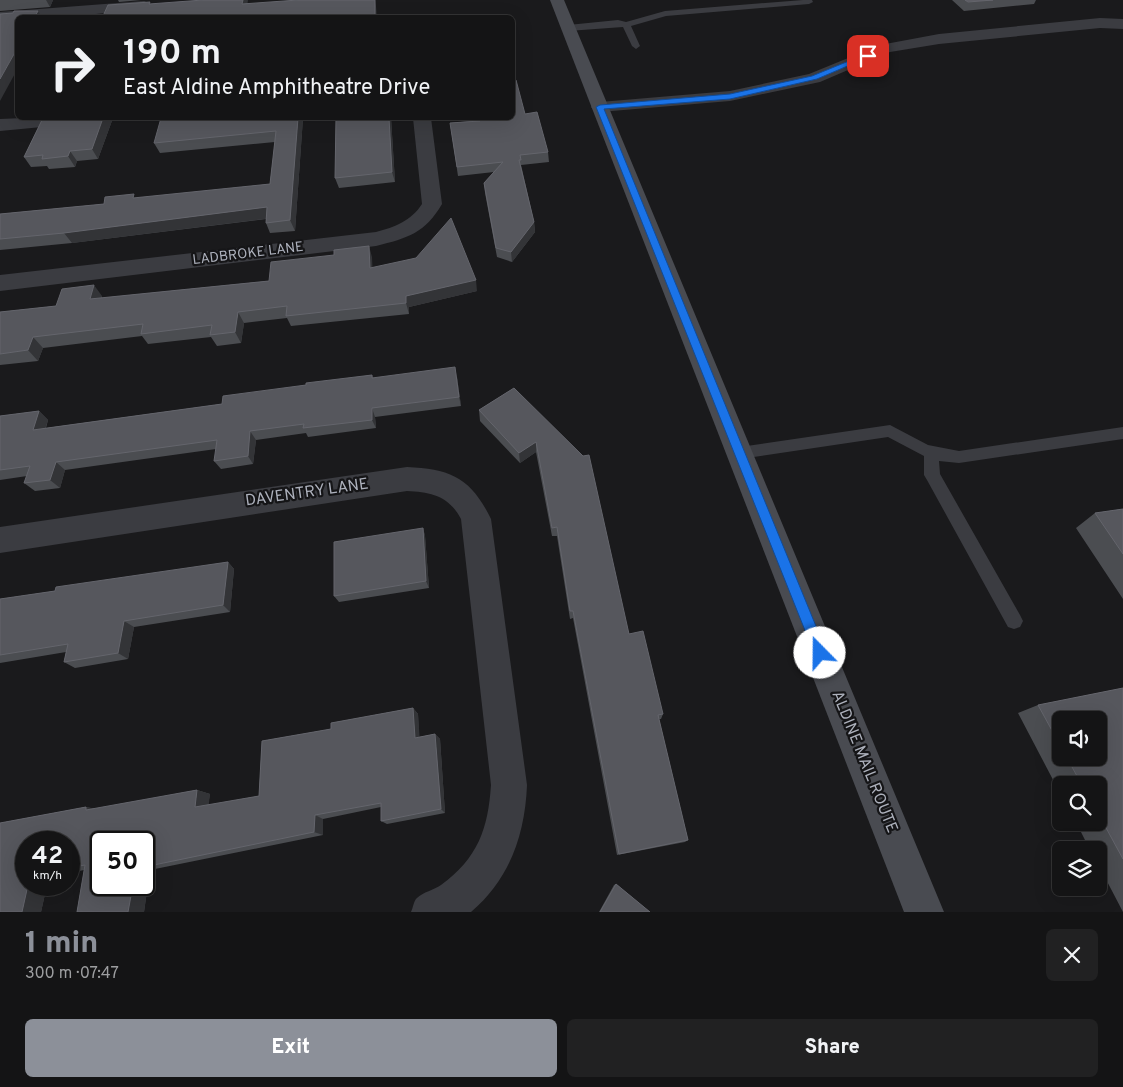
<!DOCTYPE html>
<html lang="en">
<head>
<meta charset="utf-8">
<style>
  :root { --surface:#141415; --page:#212122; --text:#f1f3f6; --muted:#9d9ea0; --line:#333334; --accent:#8c9099 }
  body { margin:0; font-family:Overpass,sans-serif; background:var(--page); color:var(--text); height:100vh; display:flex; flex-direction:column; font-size:19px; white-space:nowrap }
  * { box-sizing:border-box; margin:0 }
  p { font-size:16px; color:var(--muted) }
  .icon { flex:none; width:28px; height:28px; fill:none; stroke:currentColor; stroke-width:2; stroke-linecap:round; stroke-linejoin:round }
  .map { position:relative; height:912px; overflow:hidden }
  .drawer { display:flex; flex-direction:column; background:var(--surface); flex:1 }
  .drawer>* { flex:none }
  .guide { position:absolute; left:15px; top:15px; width:500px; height:105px; border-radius:8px; box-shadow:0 5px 20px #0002,0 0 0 1px var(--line); background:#141415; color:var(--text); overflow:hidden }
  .tools { position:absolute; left:1052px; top:711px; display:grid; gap:10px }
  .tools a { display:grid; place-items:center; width:55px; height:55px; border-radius:8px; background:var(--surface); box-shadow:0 5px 20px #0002,0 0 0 1px var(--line); font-size:25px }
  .speed { position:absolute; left:15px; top:831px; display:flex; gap:10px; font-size:25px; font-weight:700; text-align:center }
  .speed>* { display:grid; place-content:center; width:65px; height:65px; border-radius:50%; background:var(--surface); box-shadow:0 5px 20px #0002,0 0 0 1px var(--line); line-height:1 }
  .speed small { font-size:12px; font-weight:400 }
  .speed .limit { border:2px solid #111; border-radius:8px; background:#fff; color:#111 }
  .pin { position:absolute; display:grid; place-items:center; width:42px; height:42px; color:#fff; margin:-21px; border-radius:10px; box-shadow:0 2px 8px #0006 }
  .me { position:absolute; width:55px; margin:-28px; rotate:338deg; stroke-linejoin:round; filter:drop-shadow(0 0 4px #0008) }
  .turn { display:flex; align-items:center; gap:18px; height:105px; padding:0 25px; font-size:22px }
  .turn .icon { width:65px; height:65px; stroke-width:2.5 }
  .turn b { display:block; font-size:35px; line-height:42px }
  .round { display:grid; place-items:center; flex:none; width:52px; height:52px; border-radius:8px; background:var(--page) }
  .headline { display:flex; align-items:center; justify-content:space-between; height:85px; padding:0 25px }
  h1 { font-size:30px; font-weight:800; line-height:38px; color:var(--accent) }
  .primary-button { display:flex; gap:10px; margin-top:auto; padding:10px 25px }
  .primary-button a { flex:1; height:58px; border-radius:8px; background:var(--accent); color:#fff; font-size:20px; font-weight:800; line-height:58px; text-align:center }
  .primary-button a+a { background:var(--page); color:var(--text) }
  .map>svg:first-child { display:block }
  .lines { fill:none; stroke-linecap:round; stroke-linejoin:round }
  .lane { fill:#3b3c41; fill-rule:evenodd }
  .street { fill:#3b3c41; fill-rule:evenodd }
  .secondary { fill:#494b51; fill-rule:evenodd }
  .wall { fill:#4b4d51; fill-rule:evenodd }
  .shaded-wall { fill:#333437 }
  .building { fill:#56575d; stroke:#64656c }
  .route { fill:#1a73e8; stroke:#114b97 }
  .labels { text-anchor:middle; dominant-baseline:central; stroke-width:4.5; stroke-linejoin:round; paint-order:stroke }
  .far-street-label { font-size:14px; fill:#adb1bc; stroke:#151517 }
  .street-label { font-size:16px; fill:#adb1bc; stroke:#151517 }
</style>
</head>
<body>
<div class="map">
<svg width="1123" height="912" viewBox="0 0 1123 912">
  <rect width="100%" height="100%" fill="#1a1a1c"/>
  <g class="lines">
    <!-- lane -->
    <path class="lane" d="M803,0H812L813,2L809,4L666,16L631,26L640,46L636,49L632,46L623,27L568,31L564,28L568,25L618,20L626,22L665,11Z
      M890,425L928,445L959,451L1123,427V439L959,463L939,461L940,474L1020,615L1023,621L1020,627L1014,629L1008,627L927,480L924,475V456L888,437L740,459L735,457L733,453L735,449L740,447Z"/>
    <!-- street -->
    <path class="street" d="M144,1L149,3L152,6L149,9L53,18H18V20L0,22V12Z
      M1100,18L1123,19V29L1100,28L939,44L890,52L820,82L730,101L600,112L594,111L591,107L594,103L600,102L730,91L809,74L880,45L939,34Z
      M24,118H93L90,122L84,123L0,131V119Z
      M413,118H431L442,204C425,233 408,238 376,246L0,291V275L376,232C395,227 411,221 422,204Z
      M407,467C451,469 471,478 491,519L527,785C525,834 510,879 471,912H411C413,908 414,900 417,898C423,892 434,890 441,885C478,858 488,829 491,785L461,519C449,496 431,492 407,491L0,553V527Z"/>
    <!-- secondary -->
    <path class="secondary" d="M550,0H564L944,912H904Z"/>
  </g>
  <!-- wall -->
  <path class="wall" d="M0,0H53L50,7L0,11Z
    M118,0H141L119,2Z
    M952,0H1036L1034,4L964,11Z
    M525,114L548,152L549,162L521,165L522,169L534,222L535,232L512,262L497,257L485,193L484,183L494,172L458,176L450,123L471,121L466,118H512Z
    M43,118H113L98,159L77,161L75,167L49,169L47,166L31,167L24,157Z
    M303,118L295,231L270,233L266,223V219L72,243L0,250V214L104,204L136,198L270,184L275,142L160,153L154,143Z
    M336,118H391L395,182L339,188L335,178Z
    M372,257V267L477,291L409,307V314L291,326L287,318L244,323L241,343L217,346L211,337L148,344L142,336L43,348L38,361L0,365V312L56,306L102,296V298L269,281Z
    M372,375L373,378L457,377L461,406L375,417L376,428L308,437L306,433L256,440L253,464L221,469L214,461L216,449L65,470L60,488L35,491L24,483L27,476L0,480V416L39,411L48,420L46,428L222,404L306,385Z
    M514,388L629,634L663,714L661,719H659L688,840L685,842L617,855L573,618L570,619L557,536H552L536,452L520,463L480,421L479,410Z
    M1123,509V599L1076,528L1095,513Z
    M423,528L425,536L429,588L339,602L334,596Z
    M228,562L234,569L230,612L134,627L128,659L75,668L64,662L66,652L0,663V599L55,591Z
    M1123,688V912L1099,866V850H1090L1076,822H1099V785H1061V795L1018,713L1038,705ZM1061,720L1099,758H1061Z
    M413,708L418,714L419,737L435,734L440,739L445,813L387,824L381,821V807L323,819V835L150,870L144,912H77L84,870L69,873V842H26V885H47L41,912H0V823L86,807L95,809L197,790L210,794L208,805L259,796L262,741L331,729V723ZM101,842H144V885H101Z
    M616,884L650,912H599L614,885Z"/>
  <!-- shaded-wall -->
  <path class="shaded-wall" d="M46,0H53L50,7Z
    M243,0H248L246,14L242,4Z
    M375,0L376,6L377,18H375Z
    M38,11L42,18H34Z
    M18,47V68L0,101V79Z
    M103,118H113L98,159L92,149Z
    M298,118H303L295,231L290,220Z
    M389,118H391L395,182L392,172Z
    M70,151L77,161L75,167L68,156Z
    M267,207L272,218L72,243L64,233Z
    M534,222L535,232L512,262L511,252Z
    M369,246L372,257L373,279L370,268Z
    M476,280L477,291L409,307V314L406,303V296Z
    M94,285L102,296L98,310L90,299Z
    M238,312L244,323L241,343L235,332Z
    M33,337L43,348L38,361L28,350Z
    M455,367L457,377L461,406L459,397Z
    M372,408L375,417L376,428L372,420Z
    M39,411L48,420L42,439L33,430Z
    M250,431L256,440L253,464L248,456Z
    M536,442V452L520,463L519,453Z
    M56,462L65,470L60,488L50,480Z
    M423,528L425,536L429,588L426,581Z
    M228,562L234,569L230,612L223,605Z
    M124,621L134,627L128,659L118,653Z
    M413,708L418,714L420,743L415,738Z
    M435,734L440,739L445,813L441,809Z
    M197,790L210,794L208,811L195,807Z
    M86,807L103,810H86Z
    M315,815L323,819V835L314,832Z
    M144,870H150L144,912H128L133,885H144Z
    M28,885H47L41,912H22Z"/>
  <!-- building -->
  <path class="building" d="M203,0H243L242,4L298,0H375V18H96L103,16L108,5L150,2L149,4Z
    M965,0H993L968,2Z
    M14,11H38L34,18H18V47L0,79V14L13,13Z
    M512,77L516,80L525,114L537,112L548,152L520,155L521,160H519L534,222L511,252L496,248L484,183L503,162L457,167L450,123L480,121L476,118H512Z
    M43,118H103L92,149L70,151L68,156L42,159L43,155L24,157Z
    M161,118H298L290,220L266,223L267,207L64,233L0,239V214L104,204L105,197L134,194L133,198L270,184L276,131L154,143Z
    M336,118H389L392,172L335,178Z
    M451,218L476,280L406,296V303L286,316L287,306L238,312L235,332L210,335L212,325L141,334L143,324L33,337L28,350L0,354V312L56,306L62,289L94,285L90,299L269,281L271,262L334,255V250L369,246L370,268L416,258Z
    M455,367L459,397L372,408V420L303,428L304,424L250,431L248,456L214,461L217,440L56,462L50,480L24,483L30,466L0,470V416L39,411L33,430L222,404L223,396L306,385V383L372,375V378Z
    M514,388L583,456L589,455L629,634L643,631L663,714L658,715L688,840L619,854L573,611H570L557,527L552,528L536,442L519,453L479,410Z
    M1123,509V554L1095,513Z
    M423,528L426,581L334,596V542Z
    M228,562L223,605L124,621L118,653L64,662L68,644L0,655V599L55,591L56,587Z
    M1123,688V859L1099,815V785H1082L1067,758H1099V720H1061V747L1038,705Z
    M413,708L415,738L435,734L441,809L381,821V803L315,815L314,832L144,867V842H101V885H133L128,912H77L85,865L69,868V842H26V885H28L22,912H0V823L86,807V810L197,790L195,807L259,796L262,741L331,729V723Z
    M616,884L650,912H600Z"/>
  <!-- route -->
  <path class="route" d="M866,54L871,56L817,79L730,99L604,109L827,653L825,658L820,660L816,658L814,653L596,107L600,105L730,94L812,76Z"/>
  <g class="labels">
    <!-- far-street labels -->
    <g class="far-street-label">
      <text transform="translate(248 254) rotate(-7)">LADBROKE LANE</text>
    </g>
    <!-- street labels -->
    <g class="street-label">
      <text transform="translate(307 493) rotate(-8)">DAVENTRY LANE</text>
      <text transform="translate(864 762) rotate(68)">ALDINE MAIL ROUTE</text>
    </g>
  </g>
</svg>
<div class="tools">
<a><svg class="icon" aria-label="sound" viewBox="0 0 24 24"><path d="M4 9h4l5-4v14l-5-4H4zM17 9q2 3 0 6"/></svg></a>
<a><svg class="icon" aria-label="search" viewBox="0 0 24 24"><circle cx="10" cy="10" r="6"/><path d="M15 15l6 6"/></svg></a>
<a><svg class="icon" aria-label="layers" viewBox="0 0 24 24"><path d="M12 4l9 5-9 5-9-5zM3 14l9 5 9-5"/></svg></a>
</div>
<div class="speed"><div>42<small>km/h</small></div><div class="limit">50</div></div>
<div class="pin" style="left:868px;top:56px;background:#d93025"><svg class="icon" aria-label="arrive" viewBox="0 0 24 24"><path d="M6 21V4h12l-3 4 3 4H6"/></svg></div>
<svg class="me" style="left:820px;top:653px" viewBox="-20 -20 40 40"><circle r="19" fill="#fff"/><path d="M0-13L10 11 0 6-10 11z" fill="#1a73e8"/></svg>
<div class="guide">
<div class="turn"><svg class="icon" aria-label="right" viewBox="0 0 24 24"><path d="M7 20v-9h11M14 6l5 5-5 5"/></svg><div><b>190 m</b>East Aldine Amphitheatre Drive</div></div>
</div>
</div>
<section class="drawer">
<div class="headline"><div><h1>1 min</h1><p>300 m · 07:47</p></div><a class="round"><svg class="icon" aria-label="close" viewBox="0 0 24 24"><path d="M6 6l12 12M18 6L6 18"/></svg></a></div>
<div class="primary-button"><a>Exit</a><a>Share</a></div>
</section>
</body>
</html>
